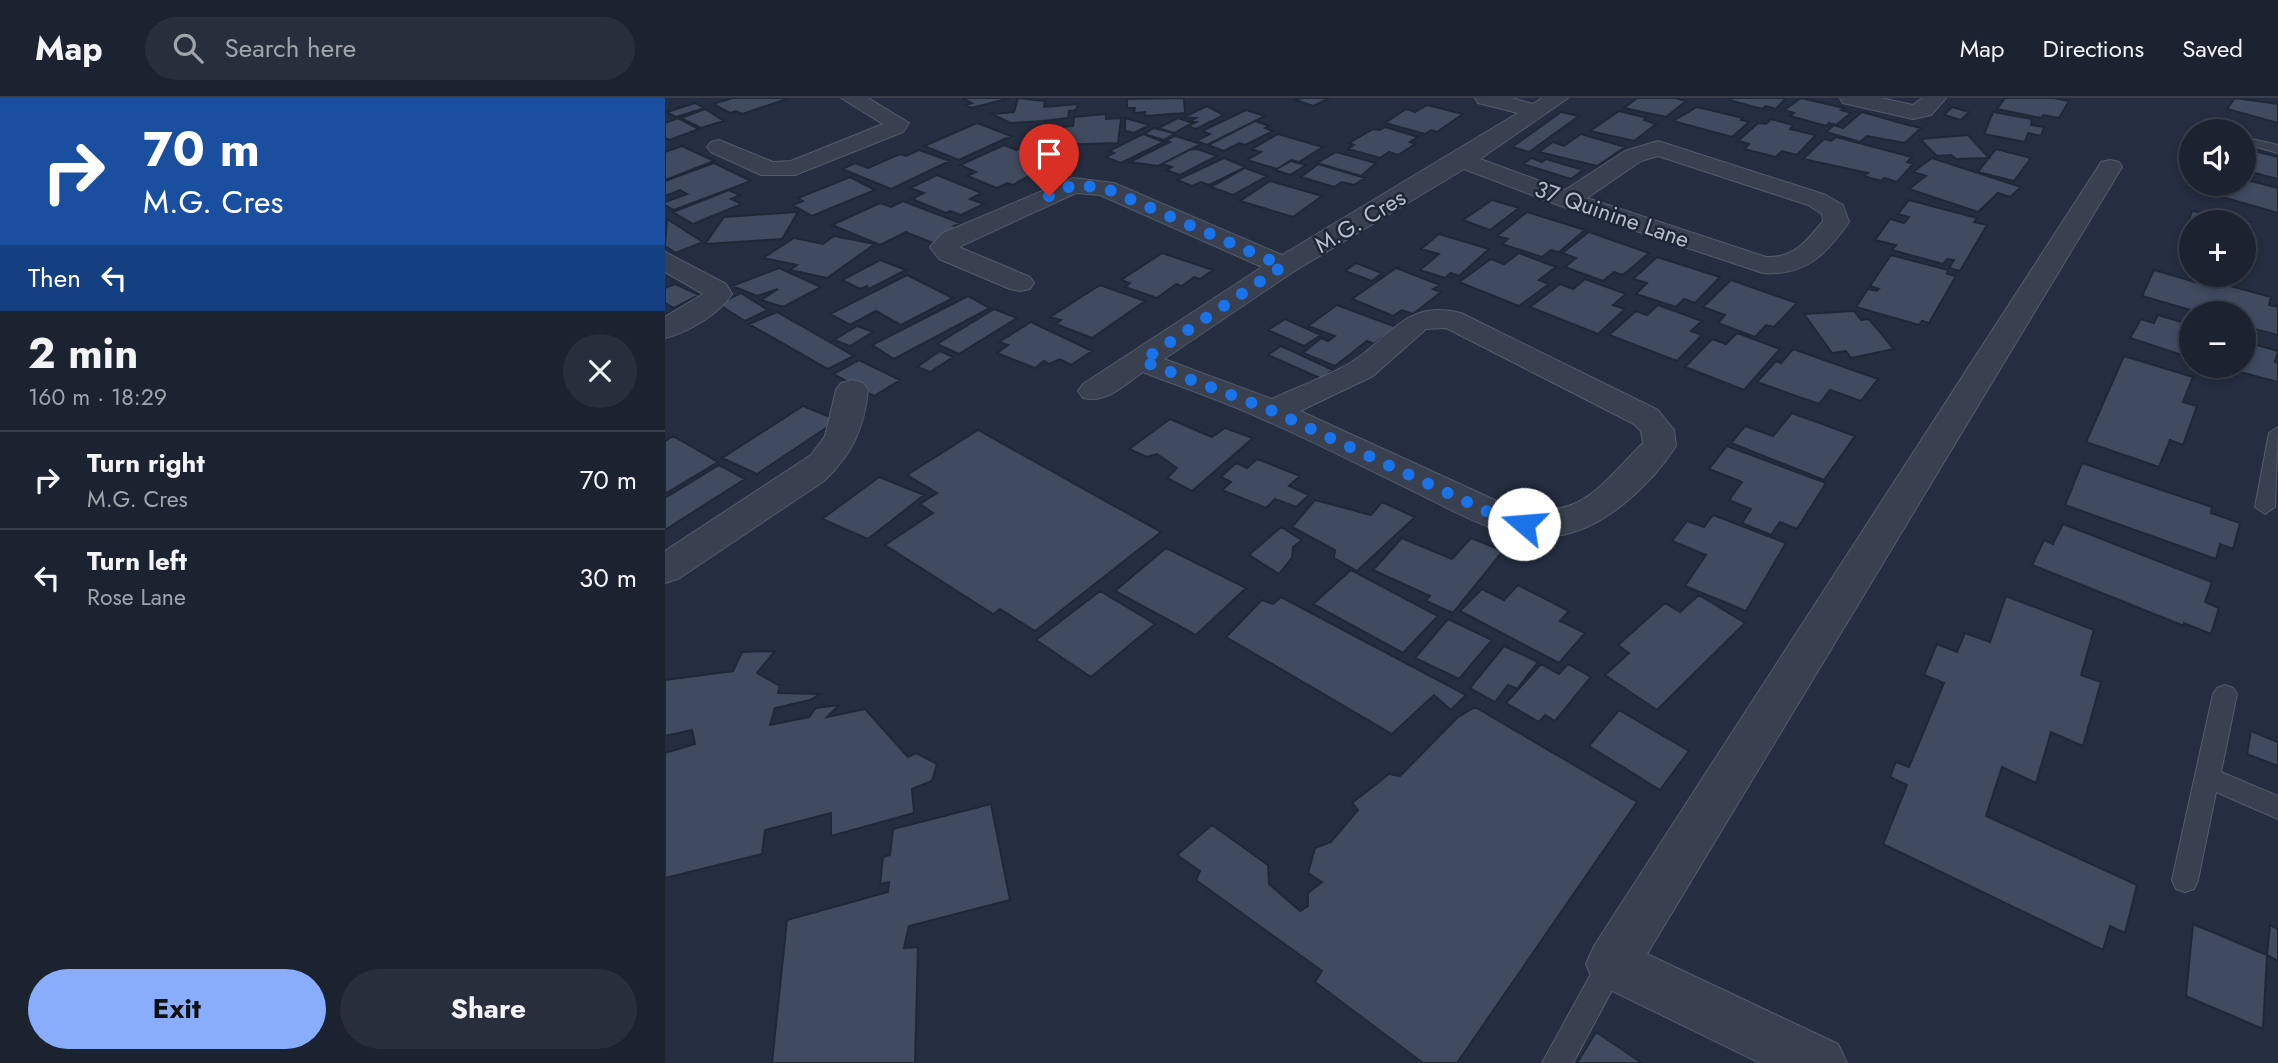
<!DOCTYPE html>
<html lang="en">
<head>
<meta charset="utf-8">
<style>
  :root { --surface:#1b2230; --page:#282f3c; --text:#f1f3f6; --muted:#a0a4ab; --line:#393f4c; --accent:#8aadfb }
  body { margin:0; font-family:Jost,sans-serif; background:var(--page); color:var(--text); height:100vh; display:flex; flex-direction:column; font-size:26px; white-space:nowrap }
  * { box-sizing:border-box; margin:0 }
  p { font-size:23px; color:var(--muted) }
  .icon { flex:none; width:38px; height:38px; fill:none; stroke:currentColor; stroke-width:2; stroke-linecap:round; stroke-linejoin:round }
  .map { position:relative; flex:1; overflow:hidden }
  .drawer { display:flex; flex-direction:column; background:var(--surface); width:665px }
  .drawer>* { flex:none }
  .guide { background:#1a4fa0; color:#fff; overflow:hidden }
  .tools { position:absolute; left:1514px; top:21px; display:grid; gap:14px }
  .tools a { display:grid; place-items:center; width:77px; height:77px; border-radius:50%; background:var(--surface); box-shadow:0 4px 10px #0003,0 0 0 2px var(--line); font-size:35px }
  .pin { position:absolute; display:grid; place-items:center; width:60px; height:60px; color:#fff; margin:-72px -30px; border-radius:50% 50% 50% 0; rotate:-45deg; box-shadow:0 0 7px #0007 }
  .pin .icon { rotate:45deg }
  .me { position:absolute; width:77px; margin:-38px; rotate:288deg; stroke-linejoin:round; filter:drop-shadow(0 0 5px #0008) }
  .turn { display:flex; align-items:center; gap:24px; height:147px; padding:0 28px; font-size:32px }
  .turn .icon { width:91px; height:91px; stroke-width:2.5 }
  .turn b { display:block; font-size:49px; line-height:60px }
  .then { display:flex; align-items:center; height:66px; padding:0 28px; background:#0003; gap:14px; font-size:26px }
  .round { display:grid; place-items:center; flex:none; width:74px; height:74px; border-radius:37px; background:var(--page) }
  .overview { display:flex; align-items:center; justify-content:space-between; height:119px; padding:0 28px }
  h1 { font-size:42px; font-weight:700; line-height:52px }
  .action { display:flex; gap:14px; margin-top:auto; padding:14px 28px }
  .action a { flex:1; height:80px; border-radius:42px; background:var(--accent); color:#111; font-size:28px; font-weight:700; line-height:80px; text-align:center }
  .action a+a { background:var(--page); color:var(--text) }
  ul { padding:0; list-style:none }
  li { display:flex; align-items:center; gap:21px; height:98px; padding:0 28px; border-top:2px solid var(--line) }
  li div { flex:1 }
  li b { display:block; font-size:26px }
  li em { font-style:normal }
  header { display:flex; align-items:center; gap:42px; box-sizing:border-box; height:98px; padding:0 35px; background:var(--surface); border-bottom:2px solid var(--line) }
  header strong { font-size:33px }
  nav { display:flex; gap:38px; margin-inline-start:auto; font-size:24px }
  .search { width:490px; height:63px; background:var(--page); display:flex; align-items:center; gap:18px; box-sizing:border-box; padding:0 24px; border-radius:38px; color:var(--muted); font-size:26px }
  main { display:flex; flex:1; min-height:0 }
  .map>svg:first-child { display:block }
  .building { fill:#404b60; stroke:#1f2837; stroke-width:2 }
  .lines { fill:none; stroke-linecap:round; stroke-linejoin:round }
  .service-casing { stroke:#535c6b; stroke-width:2 }
  .minor-casing { stroke:#535c6b; stroke-width:2 }
  .service { fill:#394150; fill-rule:evenodd }
  .minor { fill:#394150; fill-rule:evenodd }
  .route { stroke:#1a73e8; stroke-width:12; stroke-dasharray:0 21.6 }
  .labels { text-anchor:middle; dominant-baseline:central; stroke-width:5; stroke-linejoin:round; paint-order:stroke }
  .far-street-label { font-size:23px; fill:#b5bccb; stroke:#1d2635 }
</style>
</head>
<body>
<header>
<strong>Map</strong>
<div class="search"><svg class="icon" aria-label="search" viewBox="0 0 24 24"><circle cx="10" cy="10" r="6"/><path d="M15 15l6 6"/></svg>Search here</div>
<nav><a>Map</a><a>Directions</a><a>Saved</a></nav>
</header>
<main>
<section class="drawer">
<div class="guide">
<div class="turn"><svg class="icon" aria-label="right" viewBox="0 0 24 24"><path d="M7 20v-9h11M14 6l5 5-5 5"/></svg><div><b>70 m</b>M.G. Cres</div></div>
<div class="then">Then<svg class="icon" aria-label="left" viewBox="0 0 24 24"><path d="M17 20v-9H6M10 6l-5 5 5 5"/></svg></div>
</div>
<div class="overview"><div><h1>2 min</h1><p>160 m · 18:29</p></div><a class="round"><svg class="icon" aria-label="close" viewBox="0 0 24 24"><path d="M6 6l12 12M18 6L6 18"/></svg></a></div>
<ul>
<li><svg class="icon" aria-label="right" viewBox="0 0 24 24"><path d="M7 20v-9h11M14 6l5 5-5 5"/></svg><div><b>Turn right</b><p>M.G. Cres</p></div><em>70 m</em></li>
<li><svg class="icon" aria-label="left" viewBox="0 0 24 24"><path d="M17 20v-9H6M10 6l-5 5 5 5"/></svg><div><b>Turn left</b><p>Rose Lane</p></div><em>30 m</em></li>
</ul>
<div class="action"><a>Exit</a><a>Share</a></div>
</section>
<div class="map">
<svg width="1613" height="965" viewBox="0 0 1613 965">
  <rect width="100%" height="100%" fill="#242e40"/>
  <!-- building -->
  <path class="building" d="M68,0H125L77,16L71,13L65,15L48,6Z
    M297,0H345L307,10L301,7L307,5Z
    M353,0L380,3L379,9L413,6L411,12L404,13L403,20L379,23L345,25L327,16L349,14Z
    M519,0L520,15L480,18V14L469,15L470,10H462V1Z
    M635,0H665L648,8L631,2Z
    M972,0H1010L1021,3L1001,19L959,10Z
    M1066,0H1121L1111,11L1101,8L1097,11L1064,2Z
    M1136,0L1179,10L1176,12L1186,15L1171,27L1164,25L1161,28L1125,18L1129,15L1119,12Z
    M1340,0H1389L1404,3L1394,20L1378,17L1376,20L1332,11Z
    M1570,0L1613,6V25L1562,11Z
    M30,5L40,10L11,19L2,14Z
    M762,7L798,16L772,34L766,32L760,36L720,25L741,11L750,14Z
    M542,8L559,17L531,31L523,28L531,24L525,23L531,20L519,19Z
    M1032,9L1078,20L1076,22L1084,24L1067,39L1008,23Z
    M1287,9L1304,14L1296,22L1279,17Z
    M40,11L59,23L36,30L16,20Z
    M581,12L600,18L542,47L531,43L545,36L537,33Z
    M954,13L982,20L979,22L991,26L969,43L925,33Z
    M896,14L914,18L864,54L847,49Z
    M1197,14L1243,27L1256,30L1240,45L1202,38L1195,44L1161,34L1169,27L1178,30Z
    M1328,14L1367,21L1366,27L1379,29L1376,38L1363,35L1360,44L1319,36Z
    M441,16V21L456,20L453,45L390,47L393,29L408,28L409,19Z
    M13,20L34,31L5,42L0,40V25Z
    M460,20L485,27L469,35L460,33Z
    M513,20L527,25L509,35L493,30Z
    M1106,21L1128,27L1125,31L1151,37L1132,57L1117,53L1111,59L1079,51L1084,46L1073,43L1093,25L1101,26Z
    M590,23L604,28L600,30L608,33L580,47L574,45L559,53L543,47Z
    M312,25L346,38L294,62L259,48Z
    M720,29L753,39L745,44L750,46L733,57L724,54L715,60L683,51L689,47L684,45L708,31L715,32Z
    M489,30L508,35L510,36L499,42L479,36Z
    M478,36L499,44L456,65L440,59L449,55L444,53Z
    M613,36L658,49L634,64L626,62L612,71L582,62L596,54L587,51Z
    M916,36L960,49L932,68L874,54L888,44L899,48Z
    M1303,37L1324,60L1291,61L1286,57L1272,58L1255,41Z
    M510,38L536,46L493,68L465,64L505,44L501,42Z
    M1171,39L1247,59L1242,64L1248,66L1232,84L1219,80L1216,83L1199,78L1203,75L1138,61L1159,41L1166,43Z
    M339,47L351,52L359,48L393,61L348,87L342,85L332,90L302,78L311,74L295,67Z
    M17,48L49,63L0,82V54Z
    M532,51L552,58L515,77L501,72L507,69L497,66L524,52Z
    M1331,51L1366,60L1349,83L1313,74Z
    M254,52L285,63L226,91L177,71L190,65L203,70L235,56L241,58Z
    M1589,53L1613,59V81L1578,72V54L1588,56Z
    M671,54L711,65L696,78L652,65Z
    M559,60L581,69L544,87L536,84L527,88L512,82Z
    M867,60L877,64L881,61L918,72L906,81L858,66Z
    M1267,60L1356,89L1345,99L1333,95L1313,114L1244,91L1261,78L1248,74Z
    M626,63L641,67L625,77L610,72Z
    M49,65L86,83L9,112L0,107V104L22,96L15,92L0,98V83Z
    M653,66L700,80L689,87L677,84L669,89L636,79Z
    M580,70L602,78L568,97L546,89Z
    M272,77L317,95L305,101L319,106L296,117L285,113L281,115L247,101L259,95L245,90Z
    M185,79L210,92L147,118L128,107L138,103L133,100Z
    M1578,81L1613,90V115L1523,89L1526,84L1578,86Z
    M605,83L657,98L628,119L575,103Z
    M64,92L75,97L66,101L77,106L28,126L8,114Z
    M827,102L854,110L825,132L798,122Z
    M1244,102L1312,120L1309,124L1322,127L1295,173L1284,170L1289,162L1282,161L1278,166L1227,152L1231,147L1210,142L1225,121L1239,125L1244,119L1233,116Z
    M238,103L295,125L289,128L299,131L270,146L241,134L215,147L167,127L215,105L226,109Z
    M1527,113L1586,124L1584,131L1589,132L1579,167L1578,124H1526V157L1513,154Z
    M133,114L117,141L40,146L59,119Z
    M862,114L920,132L894,154L886,152L877,159L837,146L843,141L832,138Z
    M2,121L38,144L11,155L0,148Z
    M924,134L984,155L958,177L949,174L938,183L900,169L911,160L897,155Z
    M774,136L824,151L794,178L786,175L780,180L755,172L774,156L756,151Z
    M169,138L210,146L162,180L125,172L132,167L98,160L129,140L158,146Z
    M497,155L548,172L535,181L529,179L517,188L511,186L492,200L460,189L465,185L456,182Z
    M854,155L891,169L874,182L884,186L854,208L794,184L826,161L839,166Z
    M1226,157L1283,172L1282,176L1291,178L1264,225L1257,223L1254,227L1191,209L1203,191L1212,193L1214,191L1205,188Z
    M992,159L1055,179L1030,205L1019,201L1011,209L971,196L982,185L968,181Z
    M215,162L241,172L204,191L202,188L195,191L177,182Z
    M691,165L717,175L707,183L680,173Z
    M114,170L156,189L118,209L96,202L113,191L92,198L67,188Z
    M731,170L775,187L768,191L776,194L748,216L737,212L728,218L687,201Z
    M1489,172L1530,184L1532,179L1606,199L1604,207L1613,209V237L1578,228V215H1536L1477,198Z
    M242,177L288,200L236,227L211,213L185,227L165,216Z
    M920,181L961,196L948,207L960,211L933,236L865,209L895,186L908,191Z
    M1066,182L1132,205L1109,229L1101,227L1090,239L1053,225L1060,217L1038,209Z
    M10,186L34,197L9,210L0,205V190Z
    M435,187L480,203L427,240L391,226L396,222L385,219Z
    M76,195L103,212L80,223L53,206Z
    M303,198L325,210L229,261L207,247Z
    M672,207L731,229L709,246L702,243L670,268L638,255L656,240L663,243L670,238L643,228Z
    M993,207L1037,223L1026,233L1037,237L1012,263L944,237L971,213L982,217Z
    M329,211L352,220L294,256L272,246Z
    M1189,213L1196,222L1204,221L1229,251L1186,260L1181,253L1167,255L1139,216Z
    M112,214L189,258L163,271L84,226Z
    M1493,217L1526,227V260L1465,240L1476,221L1489,225Z
    M620,221L656,237L639,248L603,232Z
    M366,224L427,253L406,267L395,261L384,266L379,263L370,270L332,255L343,247L334,244Z
    M192,228L208,234L185,248L169,242Z
    M1072,235L1115,251L1079,292L1020,269L1047,241L1061,246Z
    M1578,243L1613,253L1610,264L1613,265V284L1552,268H1578Z
    M616,248L668,272L657,281L603,257Z
    M1128,251L1213,281L1196,303L1165,292L1154,306L1092,284L1111,263L1116,265Z
    M275,253L288,259L265,274L252,269Z
    M1459,258L1528,279L1518,304L1532,308L1518,347L1505,342L1494,369L1421,344Z
    M194,262L235,282L209,298L168,276Z
    M138,308L173,322L92,376L57,360Z
    M1127,315L1190,338L1159,382L1066,345L1080,328L1108,338Z
    M505,321L547,339L560,330L588,340L527,393L502,380L512,370L492,356L482,359L464,351Z
    M313,332L496,434L370,533L335,511L328,516L220,447L268,415L255,406L272,395L242,377Z
    M8,338L53,364L0,396V343Z
    M1062,348L1161,385L1132,431L1115,424L1106,437L1077,425L1086,411L1064,402L1077,384L1044,371Z
    M592,361L635,378L624,388L644,397L631,409L610,401L601,410L557,392L566,384L556,379L571,365L582,370Z
    M1417,365L1547,409L1546,415L1575,425L1568,451L1555,446L1551,461L1400,407Z
    M54,367L80,381L0,432V400Z
    M214,379L259,397L203,441L157,421Z
    M650,402L706,417L717,404L750,419L692,473L669,460L670,452L627,429Z
    M1048,417L1121,445L1081,513L1020,488L1041,457L1007,443L1022,423L1039,429Z
    M1398,426L1547,484L1540,504L1554,510L1546,536L1519,525V528L1367,467L1379,442L1388,446Z
    M616,429L637,442L628,449L627,460L614,476L584,457Z
    M737,440L787,461L806,440L838,453L788,515L761,503L765,498L708,472Z
    M501,450L581,490L531,537L450,493Z
    M686,472L773,518L738,555L648,506Z
    M853,487L904,513L895,523L920,535L894,565L795,513L817,491L839,502Z
    M435,493L490,526L426,579L371,542Z
    M1034,497L1080,525L992,612L940,577L964,555L953,547L1000,505L1015,514Z
    M1341,498L1429,532L1416,577L1436,584L1418,648L1386,634L1371,685L1337,669L1321,718L1472,787L1460,835L1445,828L1438,852L1218,746L1242,687L1225,679L1231,664L1244,669L1279,585L1259,577L1272,546L1292,554L1300,535L1325,544Z
    M616,499L801,597L786,612L769,597L727,636L561,539L597,502L608,506Z
    M783,521L827,542L794,581L750,560Z
    M839,548L873,564L852,591L843,587L830,604L805,590Z
    M110,553L92,575L115,588L113,595L155,596L145,602L110,610L105,627L144,619L151,610L174,607L162,619L200,611L243,659L251,655L272,666L267,683L247,691L249,715L166,738V715L100,732L97,756L0,780V655L30,646L27,632L0,638V582L68,573L77,554Z
    M876,566L894,576L903,566L926,579L890,623L880,617L874,624L841,605Z
    M810,609L972,704L792,965H758L650,884L657,873L531,782L535,773L512,757L547,727L603,767L604,786L635,813L643,808V795L657,784L643,775L650,750L666,744L693,712L687,705L724,676L735,678L792,620Z
    M954,612L1024,653L995,692L924,648Z
    M1586,633L1613,644V668L1582,656Z
    M326,706L345,802L244,828L239,850L253,849L250,965H107L122,822L223,794L224,784L215,786L218,759L225,757L228,731Z
    M1528,826L1602,857L1598,931L1521,898Z
    M1605,827L1613,831V863L1602,857Z
    M931,934L977,965H912Z"/>
  <g class="lines">
    <defs>
      <path id="service" d="M1578,39L1613,47V55L1578,45Z
        M1613,329L1610,409L1600,416L1590,409L1604,335Z
        M1560,587L1568,590L1572,596L1556,674L1613,698V721L1551,694L1533,782L1529,791L1520,794L1511,791L1507,782L1548,596L1552,590Z
        M947,852L957,856L961,866L908,965H877L937,856Z"/>
      <path id="minor" d="M176,0H203L244,25L238,34L130,77H96L46,54L42,49L46,44L54,42L108,64L126,63L218,26Z
        M810,0H847L868,6L877,0H903L815,61L900,92L960,53L993,43L1161,97L1178,107L1184,124C1161,157 1140,178 1098,175L893,107L799,71L628,174L499,261L607,301C632,289 661,279 685,265C726,240 740,201 796,215L993,312L1009,332L1011,348C986,387 938,432 891,438C839,446 787,411 742,390C694,367 646,342 597,321C559,303 518,290 478,274C459,287 441,306 418,300L413,293L418,286L597,169L435,97L411,95L294,149L365,179L369,185L365,191L355,193L345,191L274,161L265,149L278,135L408,80L449,85L617,157L853,15L813,5ZM993,58L1143,107L1157,116L1158,123C1141,144 1129,160 1101,159L922,100L976,63ZM781,230L969,326L976,333L978,345C931,391 917,423 845,409L635,313L708,278L761,231Z
        M1175,0H1216L1248,7L1257,0H1281L1266,17L1248,21L1178,5Z
        M1445,62L1454,64L1457,69L982,856L1173,946L1182,965H1095L929,884L921,866L929,848L1433,69L1436,64Z
        M0,154L61,186L67,196C54,216 24,234 0,240V219L38,196L0,174Z
        M187,282L198,285L203,292C199,331 187,356 159,383L13,481L0,485V453L146,357L160,338L171,292L176,285Z"/>
    </defs>
    <!-- service casing -->
    <use href="#service" class="service-casing"/>
    <!-- minor casing -->
    <use href="#minor" class="minor-casing"/>
    <!-- service -->
    <use href="#service" class="service"/>
    <!-- minor -->
    <use href="#minor" class="minor"/>
  </g>
  <g class="lines">
    <!-- route -->
    <path class="route" d="M384,98L408,87L440,90L618,168L477,263L608,313L836,420L859,426"/>
  </g>
  <g class="labels">
    <!-- far-street labels -->
    <g class="far-street-label">
      <text transform="translate(947 116) rotate(19)">37 Quinine Lane</text>
      <text transform="translate(695 123) rotate(-31)">M.G. Cres</text>
    </g>
  </g>
</svg>
<div class="tools">
<a><svg class="icon" aria-label="sound" viewBox="0 0 24 24"><path d="M4 9h4l5-4v14l-5-4H4zM17 9q2 3 0 6"/></svg></a>
<a>+</a>
<a>−</a>
</div>
<div class="pin" style="left:384px;top:98px;background:#d93025"><svg class="icon" aria-label="arrive" viewBox="0 0 24 24"><path d="M6 21V4h12l-3 4 3 4H6"/></svg></div>
<svg class="me" style="left:859px;top:426px" viewBox="-20 -20 40 40"><circle r="19" fill="#fff"/><path d="M0-13L10 11 0 6-10 11z" fill="#1a73e8"/></svg>
</div>
</main>
</body>
</html>
